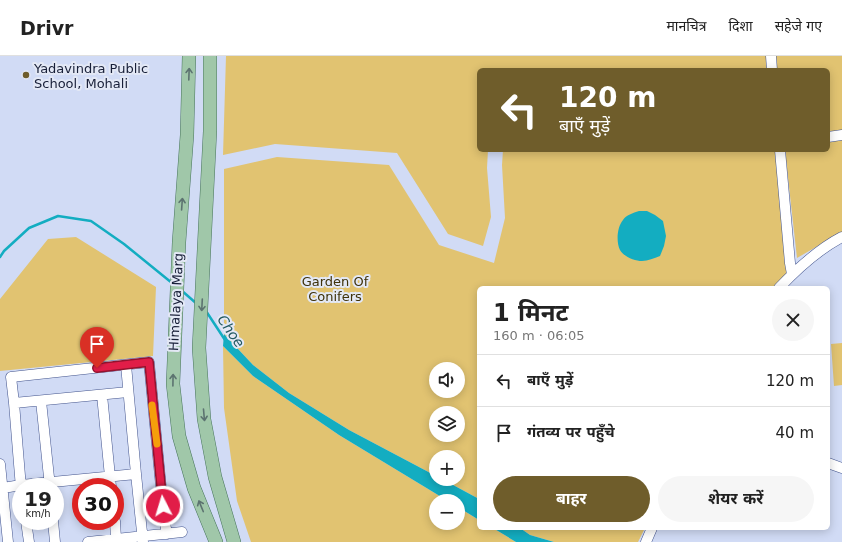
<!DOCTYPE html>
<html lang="hi">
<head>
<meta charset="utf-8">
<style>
  :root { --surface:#fff; --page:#f6f6f6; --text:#222; --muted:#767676; --line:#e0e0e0; --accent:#6f5d2b }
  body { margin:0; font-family:"DejaVu Sans","Noto Sans Devanagari",sans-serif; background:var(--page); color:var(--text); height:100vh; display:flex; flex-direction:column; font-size:15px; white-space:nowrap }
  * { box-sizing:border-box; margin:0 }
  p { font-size:13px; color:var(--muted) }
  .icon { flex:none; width:22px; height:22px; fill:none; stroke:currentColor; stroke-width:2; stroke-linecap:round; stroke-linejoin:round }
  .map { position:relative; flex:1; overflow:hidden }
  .drawer { position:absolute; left:477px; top:230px; width:353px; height:244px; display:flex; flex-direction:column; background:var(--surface); border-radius:6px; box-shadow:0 2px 10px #0003 }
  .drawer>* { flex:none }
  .guide { position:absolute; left:477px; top:12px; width:353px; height:84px; border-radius:6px; box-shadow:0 2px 10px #0003; background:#6f5d2b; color:#fff; overflow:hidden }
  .controls { position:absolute; left:429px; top:306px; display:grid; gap:8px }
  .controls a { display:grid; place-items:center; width:36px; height:36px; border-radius:50%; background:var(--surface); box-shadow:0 2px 10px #0003; font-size:20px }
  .speed { position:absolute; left:12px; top:422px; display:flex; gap:8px; font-size:20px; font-weight:700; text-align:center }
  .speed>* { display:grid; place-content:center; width:52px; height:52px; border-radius:50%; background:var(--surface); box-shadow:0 2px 10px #0003; line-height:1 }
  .speed small { font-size:10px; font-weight:400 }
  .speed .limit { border:6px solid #d22; background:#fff; color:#111 }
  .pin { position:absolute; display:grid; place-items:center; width:34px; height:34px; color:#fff; margin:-41px -17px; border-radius:50% 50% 50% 0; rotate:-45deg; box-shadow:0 0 4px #0007 }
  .pin .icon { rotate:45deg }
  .me { position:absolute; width:44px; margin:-22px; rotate:355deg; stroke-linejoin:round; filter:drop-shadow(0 0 3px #0008) }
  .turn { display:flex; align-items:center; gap:14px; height:84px; padding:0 16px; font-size:18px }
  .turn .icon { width:52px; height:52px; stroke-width:2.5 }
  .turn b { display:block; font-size:28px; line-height:34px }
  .round { display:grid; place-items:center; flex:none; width:42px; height:42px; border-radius:21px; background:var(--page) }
  .summary { display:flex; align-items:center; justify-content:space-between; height:68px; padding:0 16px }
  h1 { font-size:24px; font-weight:700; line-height:30px }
  .button { display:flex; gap:8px; margin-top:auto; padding:8px 16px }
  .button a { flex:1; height:46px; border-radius:24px; background:var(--accent); color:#fff; font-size:16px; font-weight:700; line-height:46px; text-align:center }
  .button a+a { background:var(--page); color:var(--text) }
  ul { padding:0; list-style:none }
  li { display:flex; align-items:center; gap:12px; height:52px; padding:0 16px; border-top:1px solid var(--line) }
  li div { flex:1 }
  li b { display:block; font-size:15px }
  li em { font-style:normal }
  header { display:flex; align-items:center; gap:24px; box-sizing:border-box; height:56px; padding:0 20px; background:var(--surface); border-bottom:1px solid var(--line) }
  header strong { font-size:19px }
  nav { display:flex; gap:22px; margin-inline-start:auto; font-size:14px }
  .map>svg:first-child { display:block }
  .green { fill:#e1c371; fill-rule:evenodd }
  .water { fill:#13adc1 }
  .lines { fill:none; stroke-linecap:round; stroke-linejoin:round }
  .stream { stroke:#13adc1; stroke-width:2.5 }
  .minor-casing { stroke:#43548d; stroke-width:11 }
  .major-casing { stroke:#47745c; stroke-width:14 }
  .minor { stroke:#fff; stroke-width:10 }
  .major { stroke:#a0c7a9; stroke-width:13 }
  .oneway { stroke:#5c7370 }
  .route-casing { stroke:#92132f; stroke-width:10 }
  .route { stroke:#e11d48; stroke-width:7 }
  .slow { stroke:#f59e0b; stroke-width:7 }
  .poi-dot { fill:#6f5d2b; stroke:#e3e8f5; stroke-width:1.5 }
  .labels { text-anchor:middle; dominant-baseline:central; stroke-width:4; stroke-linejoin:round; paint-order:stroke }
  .poi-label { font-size:13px; fill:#181f38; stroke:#e3e8f5; text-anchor:start }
  .park-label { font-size:13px; fill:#3f320a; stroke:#e3e8f5 }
  .street-label { font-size:13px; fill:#181f38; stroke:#e3e8f5 }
  .water-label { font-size:14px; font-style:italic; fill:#215861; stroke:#e3e8f5 }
</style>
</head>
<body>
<header>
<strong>Drivr</strong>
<nav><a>मानचित्र</a><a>दिशा</a><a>सहेजे गए</a></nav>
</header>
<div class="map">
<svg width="842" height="486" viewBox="0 0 842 486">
  <rect width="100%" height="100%" fill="#d1dbf5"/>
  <!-- green -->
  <path class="green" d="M226,0H842V79L828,81V14H479V94H488L487,112L491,161L483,190L448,178L397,97L275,88L223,99Z
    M842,84V176L797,202L785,95L828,94V86Z
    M503,94H775L788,220L777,232H479V443L442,423H458V401H436V420L349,374L289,337L253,309L224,278V113L277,101L389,109L439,189L494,207L505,162L502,109ZM436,313H458V335H436ZM436,357H458V379H436Z
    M76,181L156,231L153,300L0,315V243L48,183Z
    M842,287V329L834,330L831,288Z
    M223,290L253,320L339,379L448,445H436V467H458V451L479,464V472H493L516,486H251L237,445L224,352Z
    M520,472H645L638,486H554L530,479Z"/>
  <!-- water -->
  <path class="water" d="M639,155H647L655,159L663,165L666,180L664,190L660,200C654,202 648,205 642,205C635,205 624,201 620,194C616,186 617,171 623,164C626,159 633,157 639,155Z
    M224,278L253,309L289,337L349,374L436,420V423H442L479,443V464L458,451V445H448L339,379L253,320L223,290Z
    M493,472H520L530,479L554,486H516Z"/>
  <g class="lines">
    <!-- stream -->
    <path class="stream" d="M0,201L4,195L29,172L58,160L91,165L124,188L172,227
      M181,234L197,248
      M206,255L225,284"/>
    <defs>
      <path id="minor" d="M771,0L772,14
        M828,81L842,79
        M780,94L790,207L792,218
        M779,232C797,213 819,193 842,181
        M126,309L136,418
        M102,339L111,431
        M41,345L50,431
        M14,347L128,336
        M828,407L842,412
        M0,408L8,486
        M3,432L21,429L136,418L143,486
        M21,432L14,347L11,321L149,306L164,462L167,478
        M26,465L29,486
        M53,465L55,486
        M115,465L116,483
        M88,486L182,476
        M646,486L652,472"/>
      <path id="major" d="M189,0L187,79L179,186L173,328L179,380L194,432L216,486
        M210,0V75L199,292L204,363L215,421L234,486"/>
    </defs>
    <!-- minor casing -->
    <use href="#minor" class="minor-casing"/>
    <!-- major casing -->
    <use href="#major" class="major-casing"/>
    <!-- minor -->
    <use href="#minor" class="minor"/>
    <!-- major -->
    <use href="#major" class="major"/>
  </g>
  <!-- one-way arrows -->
  <defs><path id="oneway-shaft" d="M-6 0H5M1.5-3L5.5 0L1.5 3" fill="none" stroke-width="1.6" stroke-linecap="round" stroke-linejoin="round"/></defs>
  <g class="oneway">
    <use href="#oneway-shaft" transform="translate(189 18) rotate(-88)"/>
    <use href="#oneway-shaft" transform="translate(182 148) rotate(-86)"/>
    <use href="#oneway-shaft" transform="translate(202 249) rotate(93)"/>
    <use href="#oneway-shaft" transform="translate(173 324) rotate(-89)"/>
    <use href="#oneway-shaft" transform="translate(204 359) rotate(85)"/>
    <use href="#oneway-shaft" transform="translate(201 450) rotate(-112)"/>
  </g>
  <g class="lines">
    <defs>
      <path id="route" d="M97,312L149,306L163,450"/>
    </defs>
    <!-- route casing -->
    <use href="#route" class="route-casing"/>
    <!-- route -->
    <use href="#route" class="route"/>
    <!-- slow -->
    <path class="slow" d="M152,349L157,388"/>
  </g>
  <!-- markers -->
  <circle class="poi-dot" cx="26" cy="19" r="4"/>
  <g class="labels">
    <!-- poi labels -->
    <g class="poi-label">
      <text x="34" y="12">Yadavindra Public<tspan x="34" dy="15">School, Mohali</tspan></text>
    </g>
    <!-- park labels -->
    <g class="park-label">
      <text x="335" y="225">Garden Of<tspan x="335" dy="15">Conifers</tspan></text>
    </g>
    <!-- street labels -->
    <g class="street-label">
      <text transform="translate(176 246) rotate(-87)">Himalaya Marg</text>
    </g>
    <!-- water labels -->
    <g class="water-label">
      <text transform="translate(231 275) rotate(55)">Choe</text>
    </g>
  </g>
</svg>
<div class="controls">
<a><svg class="icon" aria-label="sound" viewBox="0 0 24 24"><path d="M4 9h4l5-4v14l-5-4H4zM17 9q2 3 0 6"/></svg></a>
<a><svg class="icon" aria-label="layers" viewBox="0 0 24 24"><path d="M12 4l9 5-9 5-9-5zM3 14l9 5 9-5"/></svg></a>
<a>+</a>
<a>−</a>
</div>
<div class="speed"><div>19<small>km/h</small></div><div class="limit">30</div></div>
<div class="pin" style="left:97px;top:312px;background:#d93025"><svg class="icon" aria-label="arrive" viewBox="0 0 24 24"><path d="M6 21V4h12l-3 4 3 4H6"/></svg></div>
<svg class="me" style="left:163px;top:450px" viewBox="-20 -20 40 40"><circle r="17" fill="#e11d48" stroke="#fff" stroke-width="3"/><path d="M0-11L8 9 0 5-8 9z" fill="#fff"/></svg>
<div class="guide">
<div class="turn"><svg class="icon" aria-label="left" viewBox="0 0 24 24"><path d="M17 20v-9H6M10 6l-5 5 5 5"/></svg><div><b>120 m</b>बाएँ मुड़ें</div></div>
</div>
<section class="drawer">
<div class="summary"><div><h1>1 मिनट</h1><p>160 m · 06:05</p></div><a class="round"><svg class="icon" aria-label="close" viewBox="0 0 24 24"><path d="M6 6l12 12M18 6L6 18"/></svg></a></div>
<ul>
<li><svg class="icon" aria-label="left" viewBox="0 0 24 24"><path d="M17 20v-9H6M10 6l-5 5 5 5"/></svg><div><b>बाएँ मुड़ें</b></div><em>120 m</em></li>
<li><svg class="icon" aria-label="arrive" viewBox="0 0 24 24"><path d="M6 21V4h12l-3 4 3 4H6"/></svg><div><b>गंतव्य पर पहुँचे</b></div><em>40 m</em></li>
</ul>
<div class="button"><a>बाहर</a><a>शेयर करें</a></div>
</section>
</div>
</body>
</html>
